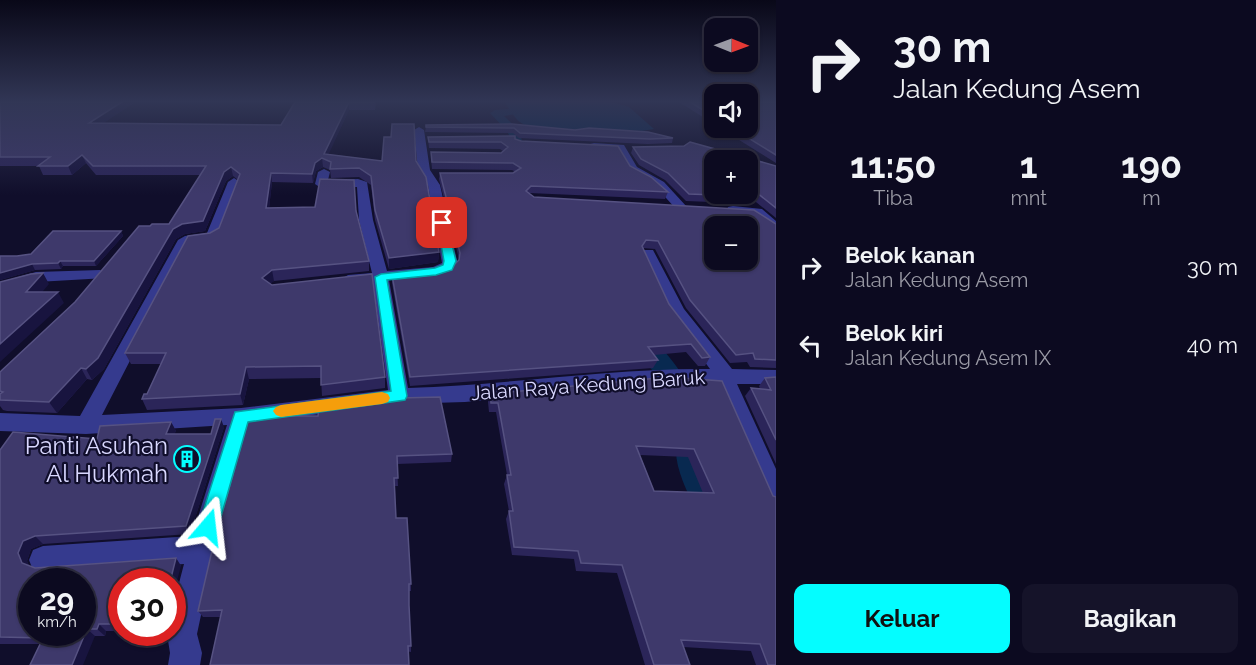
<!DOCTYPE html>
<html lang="id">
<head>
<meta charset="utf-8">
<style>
  :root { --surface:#0c0a20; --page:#151329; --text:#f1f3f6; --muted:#9a9aa5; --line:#2c2b3e; --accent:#04fdff }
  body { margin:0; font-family:Raleway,sans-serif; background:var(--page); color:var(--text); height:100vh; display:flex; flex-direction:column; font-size:22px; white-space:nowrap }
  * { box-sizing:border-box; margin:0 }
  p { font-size:20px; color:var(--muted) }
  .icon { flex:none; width:33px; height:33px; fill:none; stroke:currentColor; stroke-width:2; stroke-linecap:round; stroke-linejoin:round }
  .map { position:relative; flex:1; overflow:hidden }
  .panel { display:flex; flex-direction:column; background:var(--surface); width:480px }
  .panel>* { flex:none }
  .hud { background:#0c0a20; color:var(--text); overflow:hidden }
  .needle { width:39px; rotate:91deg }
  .controls { position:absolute; left:704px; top:18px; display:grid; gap:12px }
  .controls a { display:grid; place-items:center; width:54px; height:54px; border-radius:12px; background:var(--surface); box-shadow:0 2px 4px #0004,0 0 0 2px var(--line); font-size:30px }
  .speed { position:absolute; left:18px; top:568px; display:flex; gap:12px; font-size:30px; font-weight:700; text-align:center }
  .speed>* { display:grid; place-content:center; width:78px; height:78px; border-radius:50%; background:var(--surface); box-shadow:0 2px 4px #0004,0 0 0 2px var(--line); line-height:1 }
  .speed small { font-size:15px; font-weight:400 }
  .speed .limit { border:9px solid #d22; background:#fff; color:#111 }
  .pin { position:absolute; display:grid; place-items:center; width:51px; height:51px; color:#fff; margin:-26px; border-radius:12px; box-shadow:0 3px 9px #0006 }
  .me { position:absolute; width:66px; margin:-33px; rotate:17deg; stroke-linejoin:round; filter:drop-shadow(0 0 4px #0008) }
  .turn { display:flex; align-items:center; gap:21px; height:126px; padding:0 18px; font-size:27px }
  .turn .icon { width:78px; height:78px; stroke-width:2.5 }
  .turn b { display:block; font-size:42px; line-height:51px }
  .eta { display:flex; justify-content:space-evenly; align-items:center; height:102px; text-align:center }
  .eta b { font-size:36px; font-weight:700; line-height:42px }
  .action { display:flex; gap:12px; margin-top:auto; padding:12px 18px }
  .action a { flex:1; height:69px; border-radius:12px; background:var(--accent); color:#111; font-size:24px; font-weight:700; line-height:69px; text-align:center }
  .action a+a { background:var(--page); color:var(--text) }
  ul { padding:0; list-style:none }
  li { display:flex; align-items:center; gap:18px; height:78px; padding:0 18px }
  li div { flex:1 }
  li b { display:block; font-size:22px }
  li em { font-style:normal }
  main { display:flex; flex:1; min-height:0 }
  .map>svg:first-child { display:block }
  .water { fill:#082950 }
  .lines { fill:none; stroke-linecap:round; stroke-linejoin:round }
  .canal { fill:#082950; fill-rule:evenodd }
  .minor { fill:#353a8e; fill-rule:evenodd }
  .wall { fill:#2b2559; fill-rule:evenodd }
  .shaded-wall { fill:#18143f }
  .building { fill:#3e396b; stroke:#565282; stroke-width:1.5; fill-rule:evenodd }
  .route { fill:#04fdff; stroke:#03a4a6; stroke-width:1.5 }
  .slow { fill:#f59e0b }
  .labels { text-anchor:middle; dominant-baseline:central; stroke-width:4.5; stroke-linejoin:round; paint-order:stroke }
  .street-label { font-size:20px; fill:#d9d8ff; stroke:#100e2b }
  .near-poi-label { font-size:24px; fill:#d9d8ff; stroke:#100e2b; text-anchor:end }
</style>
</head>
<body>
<main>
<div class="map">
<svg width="776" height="665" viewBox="0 0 776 665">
  <rect width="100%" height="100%" fill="#100e2b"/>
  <!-- water -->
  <path class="water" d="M506,102H611L629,107L654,129L642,131C618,130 536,135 520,122C514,118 510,109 505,103Z"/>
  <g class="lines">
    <!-- canal -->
    <path class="canal" d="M512,109L516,110V114L504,116C524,134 524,143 526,168L519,172L512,168L511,139L507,131L490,113L495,110Z
      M636,331C659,338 685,374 692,396L688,403L679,406L670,403L659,378L625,339L628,334Z
      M689,434L699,438L713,481L733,518L728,529L717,533L706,529C695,507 667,461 679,438Z"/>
    <!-- minor -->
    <path class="minor" d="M419,127L424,130L430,170L440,185L458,265C443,281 409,278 389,280L408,388C509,385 609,368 710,369L667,311L641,253L643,250H653L684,309L732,369L776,370V384H737L776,469V506L767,503L717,384L663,383L465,402L399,404L250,423L215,549L197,634L202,653L200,665H168L170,653L167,634L172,633V610L184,564L43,574L33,570L29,560L33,550L43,546L192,536L227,425L86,434L0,431V413L80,416L178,240L185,236L207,233L228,182L234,178L240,182L219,237L212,241L190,244L102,415L241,408L388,390L373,282L348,285L340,280L348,275L372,273L359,220L357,187L321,188L315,184L318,172L324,169L330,172L328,180L358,179L367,182L373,220L387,271L433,267L442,263L428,185L418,170L414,130Z
      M594,143L624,145L637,167L664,182L687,207L685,210H677L656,187L629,171L617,150L590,148V144Z
      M733,206L762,209L776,221V232L771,231L753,216L728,213L727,210L728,207Z
      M100,270L108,275L106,278L37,282L0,292V282L36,272Z"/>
  </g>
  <!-- wall -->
  <path class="wall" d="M0,102H135L103,123L281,125L295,102H376L375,110H349L328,154L382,161H416L439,252L438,262L389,269L375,220L371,185L359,177L331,178L330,170L323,167L316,171L313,183L272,182L269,208L356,211L369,261V271L274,281L270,283L385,377V388L322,396L321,378L249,379L243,405L147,410L142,399L147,394L161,364H131L125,353L210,233L219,228L238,180L233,176L226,181L205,231L185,234L176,239L104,369L92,380L87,379L57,413L7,411L3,410L0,406V372L75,302L150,226L169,224L200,175H96L86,163L72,175H43L39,166H0Z
    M679,102H714V124Z
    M776,102V163L720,128H747Z
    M512,124L673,138L672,143L648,144L519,138L513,133L425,132L426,127Z
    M428,137L515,139L630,166L668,192L665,199L529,193L534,197L776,224V368L750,367L747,362L730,363L686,308L655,249L643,248L669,304L710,357L705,366H698L686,352L654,355L658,360L653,368L410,386L392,283V275L442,270L455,264L459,259L439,179L440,173H513L516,172L512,170L432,169L431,158V152L501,153L503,151L500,149L429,148Z
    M690,142L776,166V218L746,194H747V160H714V194H737L740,196L736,203L686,201L665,180L639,165L631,153L633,147L684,146Z
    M121,231L123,236L96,266H63L61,269L35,270L0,280V256H17L31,254Z
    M668,377L773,496L776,665H756L751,651L683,647L690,665H645L617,573L576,571L574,559L512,555L506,519L509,511L504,484L507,475L496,412H489L488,402L490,394ZM640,455L688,457L703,493L654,491Z
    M776,377V464L745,396L751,388L760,389L759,386L765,378Z
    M276,416H318L452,454L451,462L397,464L398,486H395L396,518L411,584V591H409V605L411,646V652L220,617H203L198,611Z
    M171,422L176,431L174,434H211L224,427L190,534L43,544L31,549L27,561L29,566L35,568L176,558L181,566L122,582V631H106L105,636H95L40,644H0V450L97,439Z"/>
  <!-- shaded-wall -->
  <path class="shaded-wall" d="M122,102H135L92,131L89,123Z
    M349,102V110L326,160L324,154Z
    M82,155L86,163L72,175L68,166Z
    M322,158L323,167L316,171L313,183L312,174L315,163Z
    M231,167L233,176L226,181L205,231L185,234L176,239L104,369L92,380L86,369L173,229L224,172Z
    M271,173L272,182L268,218L266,208Z
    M121,231L123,236L96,266L94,261Z
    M439,252L438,262L389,269V258Z
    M60,261L63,266L61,269L58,263Z
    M32,264L35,270L0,280V273Z
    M272,270L274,281L264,289L262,278Z
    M43,273L49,284L33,303L26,292Z
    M58,292L64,303L0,362V344Z
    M246,367L249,379L243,405L240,394Z
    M81,368L87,379L57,413L49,402Z
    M221,419L224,427L190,534L186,526Z
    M171,422L176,431L171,443L166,434Z
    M35,536L43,544L31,549L27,561L31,571L22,563L18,553L23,541Z
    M176,558L181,566L172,599V582H170Z
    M99,624L106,631L105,636L97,629Z
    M87,629L95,636L83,665H72Z"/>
  <!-- building -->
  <path class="building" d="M0,102H122L89,123L281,125L295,102H375H349L324,154L382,161L384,137H391L392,124H414L416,161L426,177L439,252L389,258L375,210L371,176L359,168L330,169L331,162L322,158L315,163L312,174L271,173L266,208L315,207L320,179L354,180L356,211L369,261L272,270L262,278L272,285L372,274L385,377L321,385V366L246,367L240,394L142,399L144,394H147L166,353H125L188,236L210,233L219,228L240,174L231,167L224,172L203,221L182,224L173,229L98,358L86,369L81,368L49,402L0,400V394L3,392L0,391V372L75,302L139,226H150L152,224H169L206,166H93L82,155L68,166H38L50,157H0Z
    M690,102H714V117Z
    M747,102H776V155L732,128H747Z
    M512,124L575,130L589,128L648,132L673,138L650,139L520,133L514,128L426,127V125Z
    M515,136V139L521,141L618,146L630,166L651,177L668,192L531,186L526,191L534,197L754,210L776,224V360L755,359L753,353L736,355L690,300L658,241L646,240L642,246L669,304L710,357L702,358L691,344L648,347L658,360L410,377L392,275L442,270L455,264L459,260L460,253L440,173H513L521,168L513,163L432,162L431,152L501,153L508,147L501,142H429L428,137ZM714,226H747V260H714Z
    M690,142L776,166V208L747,185V160H714V194H737L740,196L689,194L668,173L641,159L633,147L684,146Z
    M53,231H121L94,261H60L58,263L32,264L0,273V256H17L31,254Z
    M43,273L26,292H58L0,344V282L31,274Z
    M668,377L722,381L773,496L776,497V665H768L760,644L681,640L690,665H654L622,565L581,563L578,551L514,547L509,511H513L507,475H511L498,403H491L490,394ZM636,446L694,449L714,493L654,491Z
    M776,377V440L751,388L771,390L765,378Z
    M440,397L452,454L397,456L398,478H394L396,518H407L411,584H409V605L411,646H408L409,665H210L222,610L198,611L214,542L249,417L276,414V416H318L319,408L399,398Z
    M215,419H221L186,526L35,536L23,541L18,553L22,563L35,568L176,558L170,582H122V624H99L97,629H87L72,665H30L43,638L0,637V450L13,432L97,439L100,426L171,422L166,434H211ZM32,582H82V633H32Z"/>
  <!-- sky -->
  <linearGradient id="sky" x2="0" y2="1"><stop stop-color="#090818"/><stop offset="0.52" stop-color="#313655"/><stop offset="1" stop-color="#313655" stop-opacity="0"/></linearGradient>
  <rect width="776" height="195" fill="url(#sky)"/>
  <!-- route -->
  <path class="route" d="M442,220L447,223L456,261L452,270L436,275L387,280L407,396L405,400L248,422L218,527L215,534L208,537L201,534L198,527L235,412L391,391L375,277L381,274L435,268L443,265L444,261L437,223Z"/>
  <!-- slow -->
  <path class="slow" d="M382,392L388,394L390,398L388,402L382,404L281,417L276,415L273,411L276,407L281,405Z"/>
  <!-- icons -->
  <defs>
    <symbol id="building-ring" viewBox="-11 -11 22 22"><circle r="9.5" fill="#100e2b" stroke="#04fdff" stroke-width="1.5"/><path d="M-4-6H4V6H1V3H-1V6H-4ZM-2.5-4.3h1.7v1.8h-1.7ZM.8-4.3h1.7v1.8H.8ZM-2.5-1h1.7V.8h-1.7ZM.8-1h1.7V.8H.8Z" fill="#04fdff"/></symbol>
  </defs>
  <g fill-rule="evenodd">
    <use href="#building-ring" x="172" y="444" width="30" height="30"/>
  </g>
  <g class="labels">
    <!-- street labels -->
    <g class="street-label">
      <text transform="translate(588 385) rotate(-4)">Jalan Raya Kedung Baruk</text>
    </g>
    <!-- near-poi labels -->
    <g class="near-poi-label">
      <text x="168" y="445">Panti Asuhan<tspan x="168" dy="28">Al Hukmah</tspan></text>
    </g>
  </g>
</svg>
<div class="controls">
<a><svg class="needle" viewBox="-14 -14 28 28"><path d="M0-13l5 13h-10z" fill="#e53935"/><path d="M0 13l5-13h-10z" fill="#9a9aa5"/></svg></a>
<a><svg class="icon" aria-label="sound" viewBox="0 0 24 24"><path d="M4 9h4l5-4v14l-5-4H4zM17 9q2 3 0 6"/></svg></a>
<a>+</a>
<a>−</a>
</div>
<div class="speed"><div>29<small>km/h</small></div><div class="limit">30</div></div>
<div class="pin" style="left:442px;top:223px;background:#d93025"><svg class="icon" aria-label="arrive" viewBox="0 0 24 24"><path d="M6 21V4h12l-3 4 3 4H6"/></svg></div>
<svg class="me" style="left:208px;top:527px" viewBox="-20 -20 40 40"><path d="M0-17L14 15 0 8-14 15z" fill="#04fdff" stroke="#fff" stroke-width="4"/></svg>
</div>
<section class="panel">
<div class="hud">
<div class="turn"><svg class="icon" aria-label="right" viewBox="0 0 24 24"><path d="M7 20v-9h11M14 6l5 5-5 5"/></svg><div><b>30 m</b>Jalan Kedung Asem</div></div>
</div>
<div class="eta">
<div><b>11:50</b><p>Tiba</p></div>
<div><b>1</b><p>mnt</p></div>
<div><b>190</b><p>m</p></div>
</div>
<ul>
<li><svg class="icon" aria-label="right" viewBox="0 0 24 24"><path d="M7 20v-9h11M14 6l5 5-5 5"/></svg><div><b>Belok kanan</b><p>Jalan Kedung Asem</p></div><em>30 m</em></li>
<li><svg class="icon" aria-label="left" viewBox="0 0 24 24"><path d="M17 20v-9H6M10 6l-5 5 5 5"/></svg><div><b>Belok kiri</b><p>Jalan Kedung Asem IX</p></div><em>40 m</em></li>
</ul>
<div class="action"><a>Keluar</a><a>Bagikan</a></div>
</section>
</main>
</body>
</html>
